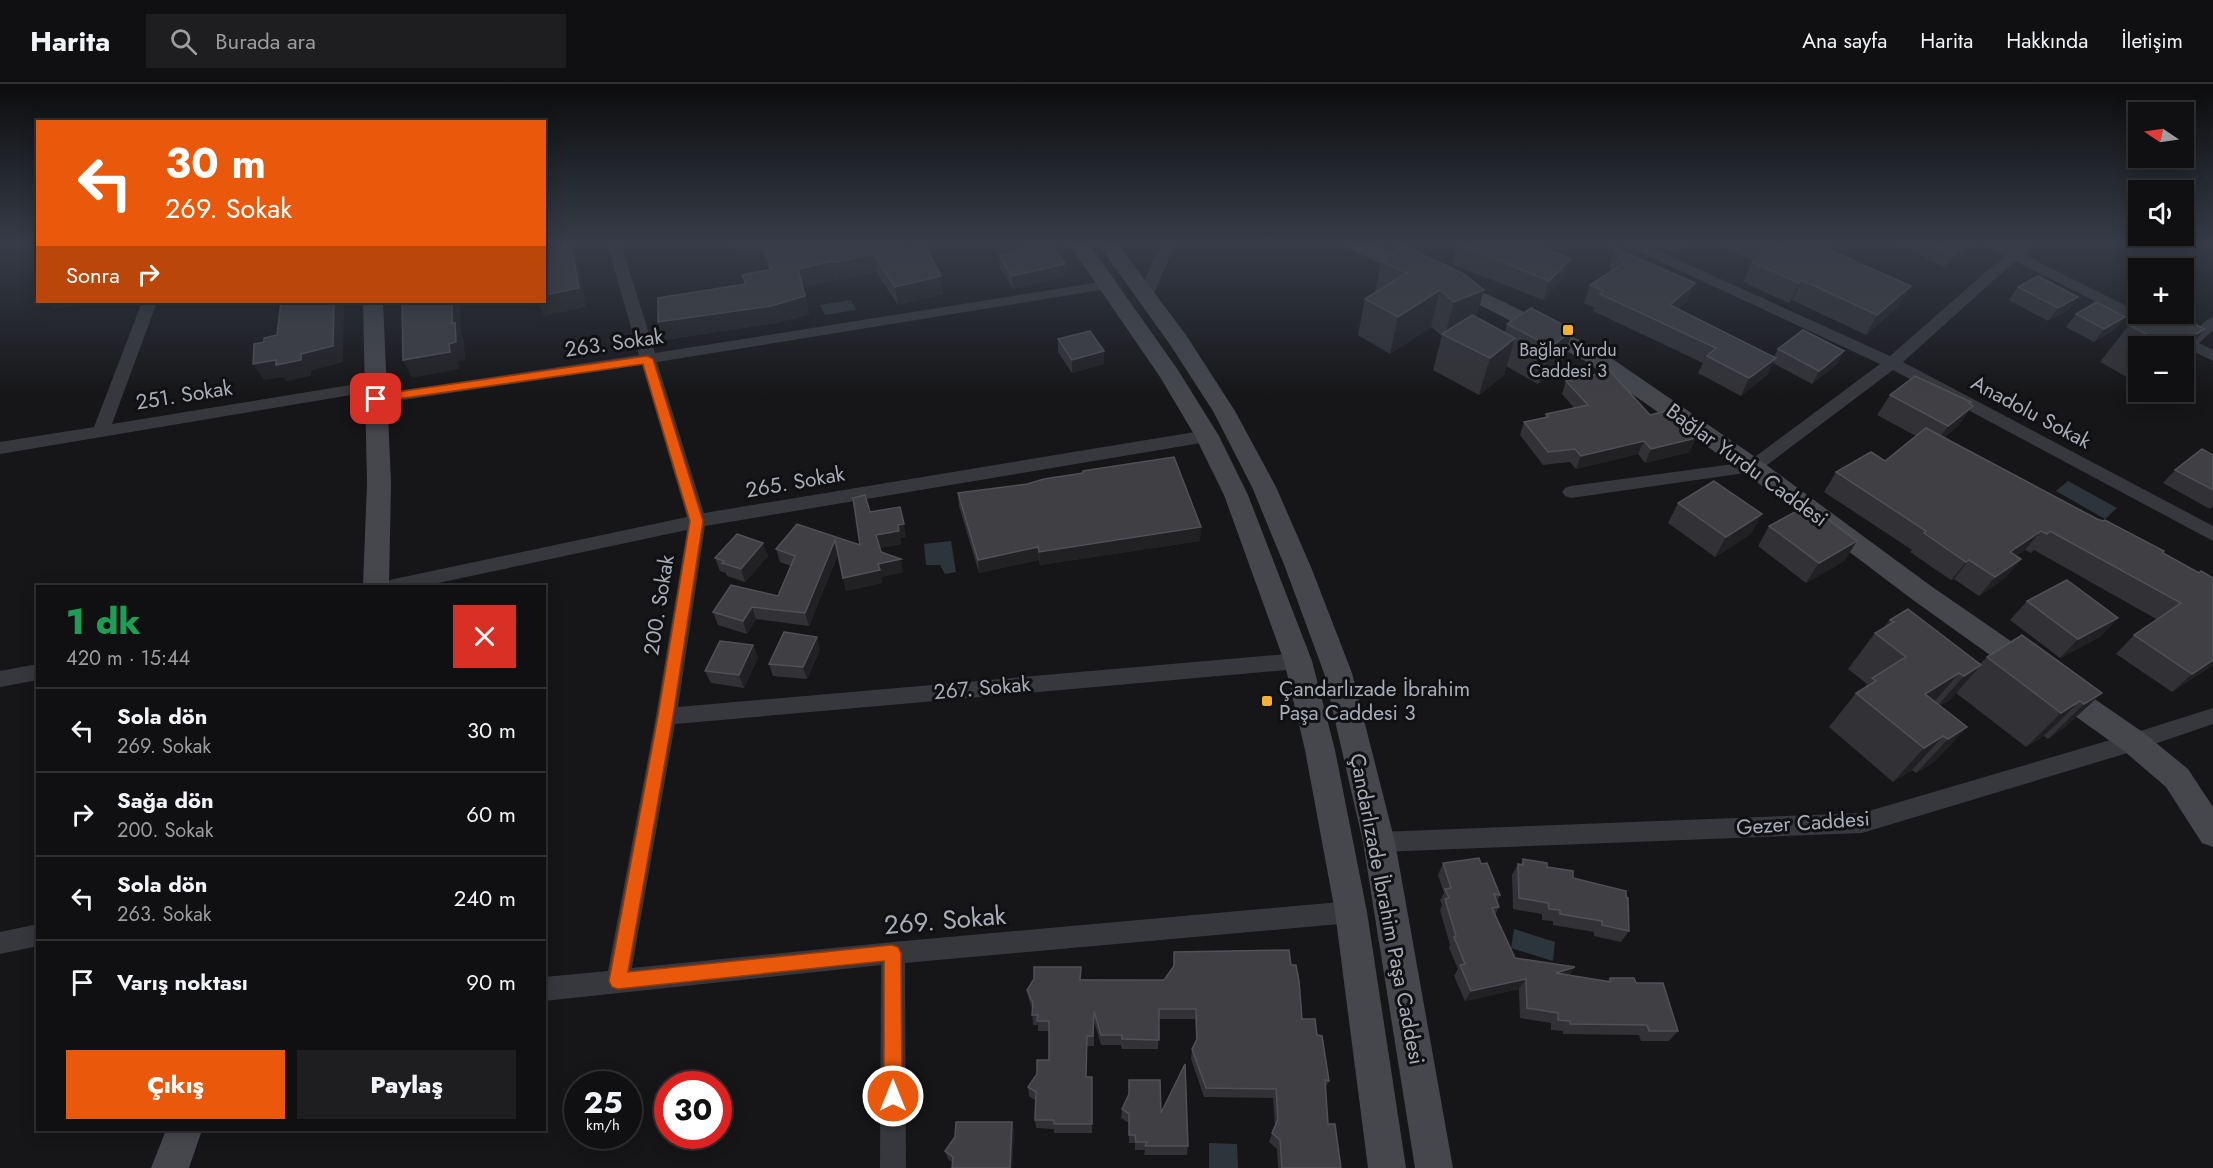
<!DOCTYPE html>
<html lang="tr">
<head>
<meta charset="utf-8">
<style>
  :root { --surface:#101012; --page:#1e1e20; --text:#f1f3f6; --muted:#9c9d9f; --line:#303032; --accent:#ea580c }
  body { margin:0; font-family:Jost,sans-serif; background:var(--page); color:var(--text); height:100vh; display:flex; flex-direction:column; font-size:22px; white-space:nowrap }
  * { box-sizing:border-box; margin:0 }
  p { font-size:20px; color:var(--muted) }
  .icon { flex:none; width:33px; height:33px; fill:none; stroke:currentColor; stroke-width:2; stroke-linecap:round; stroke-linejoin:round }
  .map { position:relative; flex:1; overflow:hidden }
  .panel { position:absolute; left:36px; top:501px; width:510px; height:546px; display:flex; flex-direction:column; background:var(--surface); border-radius:0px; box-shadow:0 3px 15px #0003,0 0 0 2px var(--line) }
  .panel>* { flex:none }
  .top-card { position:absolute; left:36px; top:36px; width:510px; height:183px; border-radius:0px; box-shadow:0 3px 15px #0003,0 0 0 2px var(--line); background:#ea580c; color:#fff; overflow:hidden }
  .needle { width:39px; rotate:283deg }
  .controls { position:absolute; left:2128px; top:18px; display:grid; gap:12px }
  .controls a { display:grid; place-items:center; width:66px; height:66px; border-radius:0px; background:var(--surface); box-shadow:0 3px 15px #0003,0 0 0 2px var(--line); font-size:30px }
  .speed { position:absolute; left:564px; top:987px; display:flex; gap:12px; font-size:30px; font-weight:700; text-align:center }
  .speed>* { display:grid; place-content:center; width:78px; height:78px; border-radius:50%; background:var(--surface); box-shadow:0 3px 15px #0003,0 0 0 2px var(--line); line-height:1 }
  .speed small { font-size:15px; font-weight:400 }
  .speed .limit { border:9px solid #d22; background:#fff; color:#111 }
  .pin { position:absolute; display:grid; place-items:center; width:51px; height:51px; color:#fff; margin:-26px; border-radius:12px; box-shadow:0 3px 9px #0006 }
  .me { position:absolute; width:66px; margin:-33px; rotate:0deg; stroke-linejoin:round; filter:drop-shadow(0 0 4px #0008) }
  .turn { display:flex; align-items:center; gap:21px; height:126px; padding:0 30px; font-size:27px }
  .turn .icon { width:78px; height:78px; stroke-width:2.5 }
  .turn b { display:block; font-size:42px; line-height:51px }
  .then { display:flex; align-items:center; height:57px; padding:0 30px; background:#0003; gap:12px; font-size:22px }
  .round { display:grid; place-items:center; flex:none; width:63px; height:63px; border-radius:0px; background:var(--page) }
  .overview { display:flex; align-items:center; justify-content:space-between; height:102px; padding:0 30px }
  h1 { font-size:36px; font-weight:800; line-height:45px; color:#1e9e55 }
  .action { display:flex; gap:12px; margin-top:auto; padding:12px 30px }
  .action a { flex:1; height:69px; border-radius:0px; background:var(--accent); color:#fff; font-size:24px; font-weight:800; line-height:69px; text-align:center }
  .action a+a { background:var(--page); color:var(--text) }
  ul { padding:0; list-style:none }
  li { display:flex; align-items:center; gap:18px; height:84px; padding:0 30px; border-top:2px solid var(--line) }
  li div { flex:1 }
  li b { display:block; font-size:22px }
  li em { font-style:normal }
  header { display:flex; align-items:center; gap:36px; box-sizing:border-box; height:84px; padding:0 30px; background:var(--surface); border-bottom:2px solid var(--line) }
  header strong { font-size:28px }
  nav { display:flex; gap:33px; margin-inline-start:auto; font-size:21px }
  .search { width:420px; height:54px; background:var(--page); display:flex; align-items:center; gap:15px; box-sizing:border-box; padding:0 21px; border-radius:0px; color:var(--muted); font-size:22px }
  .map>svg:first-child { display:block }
  .water { fill:#2c353c }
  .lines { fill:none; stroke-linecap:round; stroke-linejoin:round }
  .street { fill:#37383d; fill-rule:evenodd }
  .secondary { fill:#45474d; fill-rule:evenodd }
  .wall { fill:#323236 }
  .shaded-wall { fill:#212124 }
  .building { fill:#3f3f44; stroke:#4f5156; stroke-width:1.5 }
  .route { fill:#ea580c; stroke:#983908; stroke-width:1.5 }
  .poi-dot { fill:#f2b134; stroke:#111113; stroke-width:2 }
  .labels { text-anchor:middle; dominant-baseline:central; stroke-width:6; stroke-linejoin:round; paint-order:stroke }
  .far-poi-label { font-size:18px; fill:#a8adb8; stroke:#111113 }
  .street-label { font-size:21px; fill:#a8adb8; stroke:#111113 }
  .poi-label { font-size:21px; fill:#a8adb8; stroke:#111113; text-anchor:start }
  .near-street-label { font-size:26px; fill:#a8adb8; stroke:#111113 }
</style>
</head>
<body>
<header>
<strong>Harita</strong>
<div class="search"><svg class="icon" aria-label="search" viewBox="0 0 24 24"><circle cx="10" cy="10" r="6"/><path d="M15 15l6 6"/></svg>Burada ara</div>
<nav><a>Ana sayfa</a><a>Harita</a><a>Hakkında</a><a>İletişim</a></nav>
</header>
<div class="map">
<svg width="2213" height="1084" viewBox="0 0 2213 1084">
  <rect width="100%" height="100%" fill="#161618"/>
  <!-- water -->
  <path class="water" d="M851,216L856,226L825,231L820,221Z
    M2068,397L2117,424L2105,435L2056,407Z
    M951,457L956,488L945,490L940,481H926L924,460Z
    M1514,845L1555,858L1553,877L1511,864Z
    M1209,1059L1237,1060L1238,1084H1209Z"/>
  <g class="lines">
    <!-- street -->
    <path class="street" d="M607,160H621L655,269L1107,197L1114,201L1107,205L657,278L704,429L1207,346L1213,348L1215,352L1213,356L1207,358L705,442L678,623L1298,569L1305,571L1308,577L1305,583L1298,585L675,640L632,884L893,858L1351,817L1359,820L1363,828L1359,836L1351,839L905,879L906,1084H880L881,881L544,917V893L608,887L656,632L687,446L424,502H385L387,497L394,495L687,433L642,281L376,320L370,319L368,315L370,311L376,310L639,271Z
      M1161,160H1175L1153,212L1150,215H1140L1137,212Z
      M1623,160H1643L1890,272L2004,172L1985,160H2004L2012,165L2017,160H2033L2023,170L2188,253L2208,235L2213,233V246L2199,259L2213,266V277L2015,177L1903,278L2213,442V457L1893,286L1759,387L1571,414L1565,412L1562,408L1565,404L1571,402L1748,378L1880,280Z
      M142,218H157L112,340L375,297L381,298L383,302L381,306L375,307L0,370V358L94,343Z
      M38,580V596L0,603V587Z
      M2213,624V640L2134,667L1862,749L1379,768L1371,765L1368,758L1371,751L1379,748L1862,729L2134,649Z
      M38,840V862L0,870V848Z"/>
    <!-- secondary -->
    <path class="secondary" d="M1069,160H1089L1178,286L1219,352L1248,411L1312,577L1335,666L1367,828L1406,1084H1368L1335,828L1305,666L1284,577L1224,411L1195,352L1160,293Z
      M1098,160H1118L1186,251L1235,327L1276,403L1311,483L1352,589L1395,758L1453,1084H1415L1363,758L1324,589L1285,483L1252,403L1213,327L1169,259Z
      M1343,160H1371L1502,217L1601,267L1761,377L1931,502L2144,649L2188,685L2213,723V763L2202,759L2166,703L2124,667L1913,516L1745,389L1585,277L1488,225L1346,164Z
      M363,218H383L391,399L389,502H363L367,399Z
      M166,1046H202L189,1084H151Z"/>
  </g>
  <!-- wall -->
  <path class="wall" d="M730,160H896L899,167L943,210L898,221L876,188L837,197L836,195L803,203L809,230L776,239L664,256L658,238L745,200L742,191L769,185L762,167L738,172L733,161L731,162Z
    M1457,160L1571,175L1564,194L1543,216L1452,180Z
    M1657,160H1690L1679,170Z
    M1718,160H1816L1899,222L1866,251L1792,216L1789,219L1743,198L1752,178L1754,177Z
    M1899,160H1974L1965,166L1963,170L1944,183Z
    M1402,161L1477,233L1505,248L1507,240L1573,246L1560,282L1538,300L1506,282L1504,291L1479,311L1433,286L1442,252L1431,243L1390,270L1358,251L1365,215L1375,209L1381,177Z
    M1615,164L1688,216L1678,225L1774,273L1778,265L1844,267L1837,280L1812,300L1773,279L1767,291L1741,312L1698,289L1703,279L1593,227L1595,224L1584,219L1590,201L1612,187L1609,181Z
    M999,171L1065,180V193L1013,205L1000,184Z
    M2018,203L2078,213L2068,226L2048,237L2009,216Z
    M2076,230L2125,233L2114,246L2094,258L2066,243Z
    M2129,241L2205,245L2184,270V262H2139V300L2100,278Z
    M1058,255L1104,280L1072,289L1058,268Z
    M1566,297L1650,331L1690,368L1645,379L1638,370L1576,385L1570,378L1543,381L1520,351L1524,338L1545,333L1546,330L1574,324L1562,310Z
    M1890,311L1970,320L1959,341L1944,354L2163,469L2213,581L2172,608L2116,570L2134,551L2158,536L2034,466L2031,469L2025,466L2016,472L2021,475L2005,494L1979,512L1954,495L1951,496L1910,468L1912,466L1824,408L1836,388L1885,377L1916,352L1877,331Z
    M2213,371V422L2210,425L2163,399L2175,386Z
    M1083,387L1200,457L1040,481L1039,476L979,489L959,422L958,409L1027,400L1083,390Z
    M1678,419L1751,450L1715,473L1668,439Z
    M900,423L906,453L900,454L901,460L880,464L881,468L903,488L881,493L882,499L846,507L838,470L809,542L756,535L747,550L718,541L713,528L778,512L791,482L780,478L776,465L860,461L870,428Z
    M1769,442L1857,457L1844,477L1806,499L1758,462Z
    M768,472L745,498L727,492L726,489L720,487L715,474Z
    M2027,517L2118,534L2100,553L2060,574L2010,536Z
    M1890,536L1980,580L1987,573L2102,609L2065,643L2048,655L2044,652L2026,663L1956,609L1950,616L1940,622L1967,643L1935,677L1916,689L1912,686L1893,698L1829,643L1856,609L1864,604L1867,600L1848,585L1875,549L1883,544Z
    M753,561L758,574L744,604L711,599L705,587Z
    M820,566L807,595L773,592L769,580Z
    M1523,775L1547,783L1573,794L1629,847L1621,858L1594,852V848L1553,841V837L1542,836V830L1513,825L1512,791L1518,780H1521Z
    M1443,779L1481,780L1500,811L1497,817L1499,823L1495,831L1515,874L1575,883L1569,891L1607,897L1610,894L1636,899L1678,947L1669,957H1641L1639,951L1563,950V947L1551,946V939L1520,934L1519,905L1465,917L1454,892L1458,885L1449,864L1450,861L1440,826L1442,821L1440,816L1444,809L1438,791Z
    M1174,868L1291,881L1302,935L1317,951L1329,997L1325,1005L1328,1040L1341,1084H1278L1277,1065L1269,1058L1275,1042L1273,1014L1204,1013L1191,975L1192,965L1196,958L1195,935H1159L1158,965H1122L1121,961H1101L1094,937V962H1087L1086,993H1092V1049H1054V1045L1036,1044L1035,1036L1036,1017L1029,1012L1028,1003L1049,976V947H1038V941H1033L1032,925L1029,916L1027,906L1034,895L1164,896L1173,883Z
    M1122,1025L1161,1029L1188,1062L1187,1071H1144L1145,1066H1135V1059H1129V1039L1121,1034Z
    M1012,1038L1014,1047L1012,1084H952L953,1079L948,1075L945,1067Z"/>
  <!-- shaded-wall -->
  <path class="shaded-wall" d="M735,160H760L762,167L738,172Z
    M1683,160H1690L1679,170Z
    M1965,160H1974L1965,166L1963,170L1944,183L1952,171Z
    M571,161L579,181L586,223L544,232L538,218H544V211Z
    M874,170L876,188L837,197L834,179Z
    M1571,175L1564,194L1543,216L1549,197Z
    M833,177L836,195L802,203L798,185Z
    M1065,180V193L1013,205L1012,192Z
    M941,192L943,210L898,221L895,203Z
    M1802,196L1792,216L1789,219L1799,199Z
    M1695,199L1688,216L1662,238L1670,221Z
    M1911,202L1899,222L1866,251L1877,231Z
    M1440,206L1431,243L1390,270L1398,233Z
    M1484,206L1474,243L1445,251L1454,218Z
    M805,212L809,230L776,239L664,256L658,238Z
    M2078,213L2068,226L2048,237L2058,224Z
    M47,218H102L53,225Z
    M334,218H341L344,223L343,278L311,287V292L286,297L284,293L264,296L253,280L276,276L301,270Z
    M452,218H460L461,250L464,256L465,276L458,277L459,285L412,294L403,276L449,260L452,239Z
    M2125,233L2114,246L2094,258L2104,245Z
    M2205,245L2184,270V262H2175Z
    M1573,246L1560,282L1538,300L1551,263Z
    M1515,254L1504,291L1479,311L1490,274Z
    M1104,267V280L1072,289V276Z
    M1844,267L1837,280L1812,300L1819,287Z
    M1776,274L1767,291L1741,312L1749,294Z
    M1971,318L1962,330L1973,322L1959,341L1934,362L1948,342Z
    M1696,354L1690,368L1645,379L1651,365Z
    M1644,357L1638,370L1576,385L1581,372Z
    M1762,430L1751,450L1715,473L1726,453Z
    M904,440L906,453L900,454L898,441Z
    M1201,443L1200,457L1040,481L1039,468Z
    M899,447L901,460L879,464L876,451Z
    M2041,447L2025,466L1995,487L2010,468Z
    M835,456L838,469L809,542L805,529Z
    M1857,457L1844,477L1806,499L1819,479Z
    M763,459L768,472L745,498L741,485Z
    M1038,463L1039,476L979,489L978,476Z
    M901,475L903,488L881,493L882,499L846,507L843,494L878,480Z
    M2021,475L2005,494L1979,512L1995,493Z
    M1969,476L1954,495L1951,496L1966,478Z
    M752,523L756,535L747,550L743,537Z
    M2118,534L2100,553L2060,574L2078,555Z
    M817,553L820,566L807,595L803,583Z
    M753,561L758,574L744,604L739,591Z
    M2213,576V581L2172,608L2192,590Z
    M1981,581L1950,616L1933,627L1964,592Z
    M1959,589L1929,624L1925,610Z
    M2102,609L2065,643L2048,655L2084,620Z
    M2080,617L2044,652L2026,663L2061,629Z
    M1967,643L1935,677L1916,689L1948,655Z
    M1943,652L1912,686L1893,698L1924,664Z
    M1575,883L1568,894L1556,889Z
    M1526,895L1519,905L1465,917L1471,907Z
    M1012,1038L1014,1047L1012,1084H1010Z"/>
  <!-- building -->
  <path class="building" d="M762,160H896L899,167L926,162L941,192L895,203L874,170L834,179L833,177L798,185L805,212L771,222L658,238V214L746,200L742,191L772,185Z
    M1048,160H1052L1065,180L1012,192L999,171Z
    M1458,160H1534L1571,175L1549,197Z
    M1770,160H1816L1911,202L1877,231L1802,196L1799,199L1752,178L1773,162Z
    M1932,160H1966L1952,171Z
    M571,161L579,204L544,211V166Z
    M1402,161L1462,189L1484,206L1454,218L1440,206L1398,233L1365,215L1407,189L1381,177Z
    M1615,164L1695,199L1670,221L1776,274L1749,294L1707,272L1716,264L1600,210L1603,207L1590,201L1624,179Z
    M2038,192L2078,213L2058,224L2018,203Z
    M281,218H334L333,262L301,270V276L276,281V276L253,280L254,260L264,258V254L277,251Z
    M402,218H452V239H455L456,258L449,260L450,268L403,276Z
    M2096,218L2125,233L2104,245L2076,230Z
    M1531,224L1573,246L1551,263L1507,240Z
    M2151,230H2174L2205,245L2175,262H2168L2129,241Z
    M1472,231L1515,254L1490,274L1442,250Z
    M1803,246L1844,267L1819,287L1778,265Z
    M1090,247L1104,267L1072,276L1058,255Z
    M1610,287L1650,331L1670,326L1696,354L1651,365L1644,357L1581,372L1575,365L1548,368L1524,338L1548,333L1546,330L1588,321L1566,297Z
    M1915,292L1971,318L1969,319L1973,322L1948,342L1890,311Z
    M1926,344L2097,435L2103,437L2105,436L2164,467L2163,469L2199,489L2201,487L2213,494V576L2192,590L2134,551L2181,519L2050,447L2047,450L2041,447L2010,468L2021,475L1995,493L1969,476L1966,478L1924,449L1926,447L1836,388L1871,368L1885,377Z
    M2202,365L2213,371V406L2175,386Z
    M1174,373L1201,443L1039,468L1038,463L978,476L958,409L1027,400L1044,395L1083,389V387Z
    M1714,397L1762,430L1726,453L1678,419Z
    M865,411L870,428L900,423L904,440L898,441L899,447L876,451L881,468L901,475L878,480L880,486L843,494L835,456L805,529L752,523L743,537L713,528L731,501L778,512L795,472L776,465L797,440L860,461L853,414Z
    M1808,421L1857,457L1819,479L1769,442Z
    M737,450L763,459L741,485L722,479L724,477L715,474Z
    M2067,496L2118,534L2078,555L2027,517Z
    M1908,525L1981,581L1964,592L1959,589L1925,610L1967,643L1948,655L1943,652L1924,664L1856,609L1876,597L1872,594L1906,573L1875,549L1894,538L1890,536Z
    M784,548L817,553L803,583L769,580Z
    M2022,551L2102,609L2084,620L2080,617L2061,629L1987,573Z
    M720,557L753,561L739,591L705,587Z
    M1479,774L1481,780L1487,779L1500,811L1494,810L1499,823L1492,824L1515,874L1575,883L1556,889L1611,898L1610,894H1634L1636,899H1663L1678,947H1649L1647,941L1570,940V937L1558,936V929L1527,924L1526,895L1471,907L1460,881L1465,880L1454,853L1456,852L1445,815L1449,814L1445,805L1451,804L1443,779Z
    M1523,775L1547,779V783L1573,787V794L1626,807V813L1628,814L1629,847L1602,841V837L1560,830V826L1549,825L1548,819L1519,814L1518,780L1523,781Z
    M1289,866L1291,881H1296L1299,897L1302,935H1315L1317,951L1322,952L1329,997L1325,996L1328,1040H1335L1341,1084H1282L1280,1056L1272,1049L1278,1035L1276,1005L1206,1004L1192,965L1197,955L1196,925H1159V956L1122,955V951H1101L1094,927L1093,952H1087L1086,993H1092V1040H1054V1036H1035L1036,1008L1028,1003L1037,990V976H1049V937H1037L1038,931H1032L1033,919L1027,906L1034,895V883H1081L1080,896H1164L1174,882V868Z
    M1185,980L1188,1062H1145L1147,1058H1136L1135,1051H1129V1030L1122,1025L1129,1010V996H1160L1161,1029Z
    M956,1038H1012L1010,1084H952L953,1073L945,1067L955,1053Z"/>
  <!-- sky -->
  <linearGradient id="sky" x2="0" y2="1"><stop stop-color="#0c0c0d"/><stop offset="0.51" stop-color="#363c48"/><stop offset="1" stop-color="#363c48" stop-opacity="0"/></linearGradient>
  <rect width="2213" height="312" fill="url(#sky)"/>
  <!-- route -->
  <path class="route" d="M647,272L653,275L703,437L673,632L628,888L892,861L898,863L901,869L902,1012L899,1019L893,1021L886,1019L884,1012V877L618,905L612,903L609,897L658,632L690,437L643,280L376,318L370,315L376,311Z"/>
  <!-- markers -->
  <g class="poi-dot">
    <rect x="1562" y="240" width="12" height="12" rx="3"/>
    <rect x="1261" y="611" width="12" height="12" rx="3"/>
  </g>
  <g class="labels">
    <!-- far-poi labels -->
    <g class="far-poi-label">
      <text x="1568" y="266">Bağlar Yurdu<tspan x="1568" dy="21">Caddesi 3</tspan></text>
    </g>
    <!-- street labels -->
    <g class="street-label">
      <text transform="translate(614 259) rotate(-8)">263. Sokak</text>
      <text transform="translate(184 311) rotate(-9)">251. Sokak</text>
      <text transform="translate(2031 328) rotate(28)">Anadolu Sokak</text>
      <text transform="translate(1747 381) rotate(36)">Bağlar Yurdu Caddesi</text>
      <text transform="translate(795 398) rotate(-10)">265. Sokak</text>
      <text transform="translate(659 521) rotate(-81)">200. Sokak</text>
      <text transform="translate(982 604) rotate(-5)">267. Sokak</text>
      <text transform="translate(1803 739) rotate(-4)">Gezer Caddesi</text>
      <text transform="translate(1387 825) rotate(79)">Çandarlızade İbrahim Paşa Caddesi</text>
    </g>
    <!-- poi labels -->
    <g class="poi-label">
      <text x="1279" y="605">Çandarlızade İbrahim<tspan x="1279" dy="24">Paşa Caddesi 3</tspan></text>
    </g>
    <!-- near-street labels -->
    <g class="near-street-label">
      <text transform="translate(945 836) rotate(-5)">269. Sokak</text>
    </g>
  </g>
</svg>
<div class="controls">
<a><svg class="needle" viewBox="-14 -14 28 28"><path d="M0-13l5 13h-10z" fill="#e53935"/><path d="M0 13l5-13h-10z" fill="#9c9d9f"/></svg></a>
<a><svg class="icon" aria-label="sound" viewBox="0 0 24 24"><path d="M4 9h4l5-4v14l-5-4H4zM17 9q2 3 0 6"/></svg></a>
<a>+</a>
<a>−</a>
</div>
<div class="speed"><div>25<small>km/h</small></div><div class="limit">30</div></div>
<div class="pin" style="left:376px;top:315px;background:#d93025"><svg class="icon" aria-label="arrive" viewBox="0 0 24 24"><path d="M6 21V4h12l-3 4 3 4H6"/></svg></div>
<svg class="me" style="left:893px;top:1012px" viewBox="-20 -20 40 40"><circle r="17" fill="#ea580c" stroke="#fff" stroke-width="3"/><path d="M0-11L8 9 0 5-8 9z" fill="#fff"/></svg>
<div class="top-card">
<div class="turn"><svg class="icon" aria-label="left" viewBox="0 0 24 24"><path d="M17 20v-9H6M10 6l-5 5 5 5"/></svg><div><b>30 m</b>269. Sokak</div></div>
<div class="then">Sonra<svg class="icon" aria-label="right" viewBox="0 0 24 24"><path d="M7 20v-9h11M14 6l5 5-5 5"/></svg></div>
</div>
<section class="panel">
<div class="overview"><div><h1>1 dk</h1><p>420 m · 15:44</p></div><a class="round" style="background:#d93025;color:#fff"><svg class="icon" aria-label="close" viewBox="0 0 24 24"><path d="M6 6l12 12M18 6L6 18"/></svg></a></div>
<ul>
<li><svg class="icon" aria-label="left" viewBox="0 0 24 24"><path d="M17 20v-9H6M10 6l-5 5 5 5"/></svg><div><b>Sola dön</b><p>269. Sokak</p></div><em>30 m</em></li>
<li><svg class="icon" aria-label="right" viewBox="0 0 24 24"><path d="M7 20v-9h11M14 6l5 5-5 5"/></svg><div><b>Sağa dön</b><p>200. Sokak</p></div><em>60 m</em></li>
<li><svg class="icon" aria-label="left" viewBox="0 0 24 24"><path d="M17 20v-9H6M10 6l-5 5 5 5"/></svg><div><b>Sola dön</b><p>263. Sokak</p></div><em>240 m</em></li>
<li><svg class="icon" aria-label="arrive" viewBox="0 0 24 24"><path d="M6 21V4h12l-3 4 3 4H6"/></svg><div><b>Varış noktası</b></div><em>90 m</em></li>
</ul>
<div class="action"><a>Çıkış</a><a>Paylaş</a></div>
</section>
</div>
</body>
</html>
